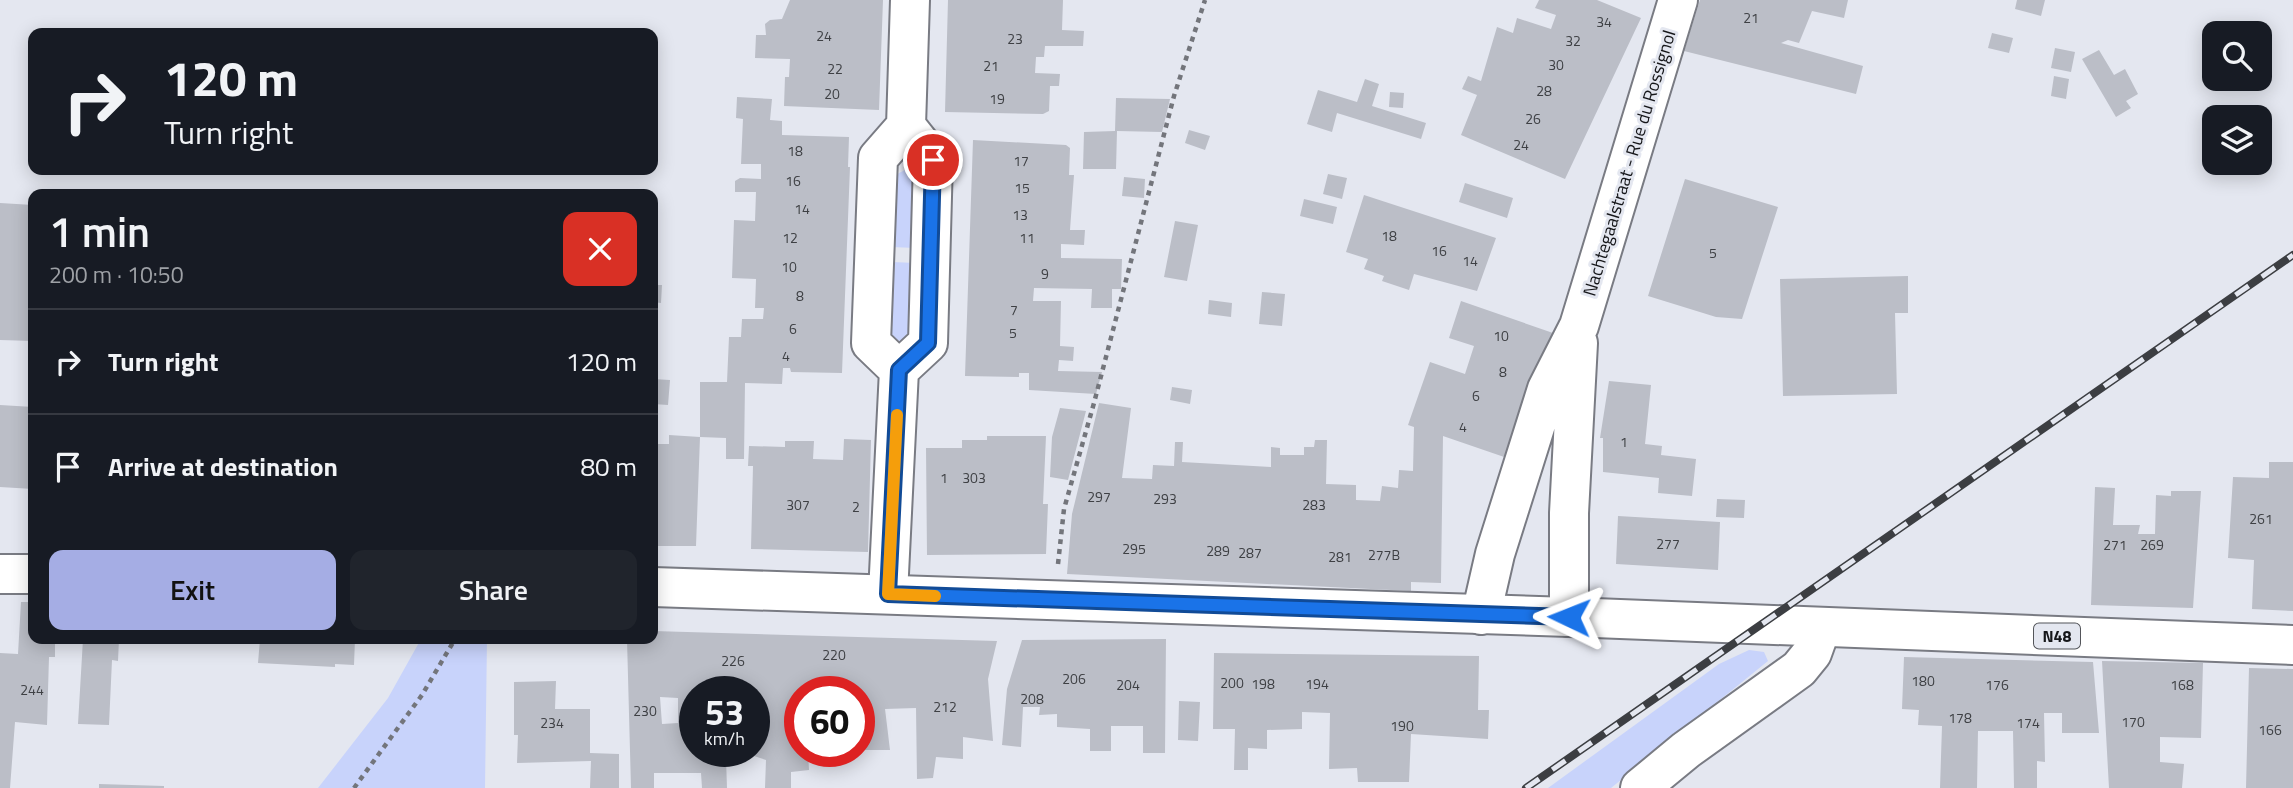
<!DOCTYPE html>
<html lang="en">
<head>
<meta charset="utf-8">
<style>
  :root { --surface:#171b24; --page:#20242c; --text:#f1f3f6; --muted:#9ea1a6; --line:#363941; --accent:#a5ade4 }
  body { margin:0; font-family:"Titillium Web",sans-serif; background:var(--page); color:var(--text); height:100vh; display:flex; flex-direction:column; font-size:26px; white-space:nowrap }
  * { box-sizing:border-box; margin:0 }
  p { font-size:23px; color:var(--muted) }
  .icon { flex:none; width:38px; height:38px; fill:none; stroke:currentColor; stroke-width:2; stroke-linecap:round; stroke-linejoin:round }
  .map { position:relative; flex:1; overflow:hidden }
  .panel { position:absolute; left:28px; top:189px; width:630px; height:455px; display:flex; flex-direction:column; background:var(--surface); border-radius:14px; box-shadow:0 4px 18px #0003 }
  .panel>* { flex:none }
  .top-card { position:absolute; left:28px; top:28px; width:630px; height:147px; border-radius:14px; box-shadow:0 4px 18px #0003; background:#171b24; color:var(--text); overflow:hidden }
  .buttons { position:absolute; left:2202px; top:21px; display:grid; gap:14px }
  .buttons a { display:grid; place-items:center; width:70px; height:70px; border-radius:14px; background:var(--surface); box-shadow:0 4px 18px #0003; font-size:35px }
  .speed { position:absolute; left:679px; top:676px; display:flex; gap:14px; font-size:35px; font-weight:700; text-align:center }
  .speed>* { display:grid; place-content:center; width:91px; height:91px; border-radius:50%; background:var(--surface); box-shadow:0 4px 18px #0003; line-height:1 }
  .speed small { font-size:18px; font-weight:400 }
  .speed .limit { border:10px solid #d22; background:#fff; color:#111 }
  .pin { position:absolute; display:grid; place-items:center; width:60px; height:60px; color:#fff; margin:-30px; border:4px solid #fff; border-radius:50%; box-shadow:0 2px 7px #0007 }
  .me { position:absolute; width:77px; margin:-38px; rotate:272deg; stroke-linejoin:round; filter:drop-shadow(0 0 5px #0008) }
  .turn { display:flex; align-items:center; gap:24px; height:147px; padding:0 21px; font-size:32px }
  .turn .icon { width:91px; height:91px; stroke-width:2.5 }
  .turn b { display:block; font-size:49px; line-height:60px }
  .round { display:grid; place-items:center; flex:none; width:74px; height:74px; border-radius:14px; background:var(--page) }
  .head { display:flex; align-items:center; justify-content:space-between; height:119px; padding:0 21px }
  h1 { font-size:42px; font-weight:600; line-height:52px }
  .primary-button { display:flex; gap:14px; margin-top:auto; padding:14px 21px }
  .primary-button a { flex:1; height:80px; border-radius:14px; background:var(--accent); color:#111; font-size:28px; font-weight:600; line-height:80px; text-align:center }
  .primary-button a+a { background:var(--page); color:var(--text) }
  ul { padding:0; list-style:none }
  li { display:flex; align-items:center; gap:21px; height:105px; padding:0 21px; border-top:2px solid var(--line) }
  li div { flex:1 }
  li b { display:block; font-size:26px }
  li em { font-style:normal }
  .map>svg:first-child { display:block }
  .green { fill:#c8d3fb }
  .building { fill:#bbbec7; fill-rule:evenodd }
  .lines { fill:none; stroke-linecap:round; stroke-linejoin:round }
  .minor-casing { stroke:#797b83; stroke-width:42 }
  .primary-casing { stroke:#797b83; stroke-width:42 }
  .path { stroke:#73757b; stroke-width:4.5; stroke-dasharray:5 5; stroke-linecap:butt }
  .minor { stroke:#fff; stroke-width:38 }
  .primary { stroke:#fff; stroke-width:38 }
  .rail-casing { stroke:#3c3e42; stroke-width:8 }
  .rail { stroke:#e4e7f0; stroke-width:5; stroke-dasharray:16; stroke-linecap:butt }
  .route-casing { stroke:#114b97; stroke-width:18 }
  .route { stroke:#1a73e8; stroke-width:12 }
  .slow { stroke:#f59e0b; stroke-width:12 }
  .labels { text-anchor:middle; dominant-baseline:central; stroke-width:6; stroke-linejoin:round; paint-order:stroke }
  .number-label { font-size:14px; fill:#3e4044 }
  .shield { fill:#e4e7f0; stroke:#53555a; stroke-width:2 }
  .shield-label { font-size:16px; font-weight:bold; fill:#151619 }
  .street-label { font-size:18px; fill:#151619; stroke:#e4e7f0 }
</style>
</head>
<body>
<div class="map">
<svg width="2293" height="788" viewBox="0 0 2293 788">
  <rect width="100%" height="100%" fill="#e4e7f0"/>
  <!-- green -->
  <path class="green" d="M907,169L915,173L916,248L891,247L894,180L899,173Z
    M891,262L917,263L909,338L900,341L892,337L888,329Z
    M421,639H487L485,788H318L388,698Z
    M1749,650L1764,652L1768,661L1611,788H1548L1719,664Z"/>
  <!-- building -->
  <path class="building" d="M790,0H883L879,110L784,106L785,77H789L790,59L755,58L756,35H766L765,24L770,20L782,19Z
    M948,0H1063L1062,30L1084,31L1083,46H1045L1044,57H1036L1035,73L1060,74L1059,86H1050L1049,111L1043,114L945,112Z
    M1539,0H1597L1641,18L1565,179L1461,135L1477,95L1462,89L1468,76L1481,81L1497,27L1513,33L1517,18L1551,29L1556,15L1535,8Z
    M1700,0H1848L1844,18L1812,11L1799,43L1788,40L1781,43L1863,66L1856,94L1684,51Z
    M2017,0H2045L2041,16L2015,9Z
    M1992,33L2013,38L2009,53L1988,48Z
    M2055,48L2075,52L2071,72L2051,68Z
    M2099,50L2114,75L2125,69L2138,94L2126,101L2131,108L2116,117L2082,59Z
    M2054,76L2069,79L2066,99L2051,96Z
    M1365,79L1379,84L1372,106L1426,123L1421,139L1337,113L1332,132L1307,124L1318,90L1357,102Z
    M1390,92L1404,93L1403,108L1389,107Z
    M737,97L772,99L770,120L782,121V135L849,137L848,167H850L842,373L791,372L790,368H783L782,384L745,383L744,459H726V438L700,437V382H727L729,337H741L742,319H763L764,308H755L756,279L732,278L734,220L755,221L756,192H735V181L740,178L761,179V164H741L743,119L736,118Z
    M1116,98L1170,99L1162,132L1117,131L1116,169H1083L1084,132L1115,131Z
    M1189,130L1210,136L1205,150L1185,143Z
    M973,140L1066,145L1070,148L1069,175H1074L1070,230H1085L1084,245L1061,244V258L1122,259L1121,289H1112V308H1091L1092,289L1034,288L1033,301H1061L1060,346L1074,347L1073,361L1059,360L1058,371L1102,372L1096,394L1029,390V373H1019V377L965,376Z
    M1328,174L1347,178L1342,199L1323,194Z
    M1124,177L1145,179L1144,198L1122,196Z
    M1685,179L1778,207L1742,319L1716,317L1648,296Z
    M1465,183L1513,198L1507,218L1459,202Z
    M1364,195L1496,238L1477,291L1414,274L1409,290L1382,281L1384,276L1364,269L1368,259L1346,252Z
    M1304,199L1337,207L1333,224L1300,216Z
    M0,203L33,205V341L0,340Z
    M1175,221L1198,225L1187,281L1164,277Z
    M1908,276V313H1895L1897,394L1783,396L1780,279Z
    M653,285H662L661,303L653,302Z
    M1262,292L1285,294L1282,326L1259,324Z
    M1209,300L1232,303L1231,317L1208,314Z
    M1461,301L1553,333L1510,459L1443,436L1441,583L1411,582V591L1067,574L1072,514L1099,403L1131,408L1122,478L1152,479L1153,465L1174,466L1175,442H1183L1182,462L1271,467V447L1280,448V455H1304V447H1314L1315,440H1327L1326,484L1356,485V500L1380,501L1382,486L1398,488L1399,470L1413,471L1414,427L1408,425L1430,362L1465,374L1474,346L1449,338Z
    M653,379L670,380L668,405L653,404Z
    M1609,381L1651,385L1645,444L1662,446L1661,455L1696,459L1692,496L1658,493L1659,478L1603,472V438H1600Z
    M1172,387L1192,390L1190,404L1170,400Z
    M0,405L33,407V489L0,487Z
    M1060,408L1086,411L1068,480L1050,477L1052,437Z
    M669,435L700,437L696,546H653V444H669Z
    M987,436H1046L1043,504H1048L1046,554L927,555L926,448H962V440H987Z
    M844,439L871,440L868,552L751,549L753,466H748L749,446L785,447V441H814L813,459L843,460Z
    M2269,462H2293V611L2252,609L2254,560L2228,558L2233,477L2269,478Z
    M2095,487L2115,488L2113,525H2140L2138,534H2155L2156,495L2171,496V491H2201L2193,608L2091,605Z
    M1717,499L1745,500L1744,518L1716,517Z
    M1618,516L1720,522L1718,570L1616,564Z
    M21,602H33V639H55V657H49L47,725L15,722L10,788H0V653L18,654Z
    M653,631L997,641L988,679L993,741L963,737V759L936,757L933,778L917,779L916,708L885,709L890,750H859V691H800V751H808L809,770L791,772V788H765L766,760L754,756L726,758L727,788H702L701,773H654V788H631L627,639H653ZM695,691H754V751H695ZM660,697L678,698V723L662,724Z
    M83,639H119L118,661L112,660L109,725L78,724Z
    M260,639H355L354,665L335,664V667L258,663Z
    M1166,639L1165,753H1143V726H1111V751H1090V729L1057,727V714L1039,715L1040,707H1023L1021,747L1002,745L1007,689L1022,640Z
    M1214,653L1479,656L1478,710H1489L1488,739L1411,734L1409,782H1358L1357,768L1329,769L1330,713L1302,712V729L1267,730V749L1248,748V770H1234L1235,729H1213Z
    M1904,657L2093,662L2099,733H2062V713H2044L2045,762L2037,761V788H2014L2013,731H1978L1977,788H1940L1942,726L1918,725L1919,710L1902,709Z
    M2102,661L2203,663L2201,738L2160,737V762L2184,764L2182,788H2109Z
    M2249,668L2293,669V788H2246Z
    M556,681L555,709H590V753L619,754V788H590L591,761L517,763L518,735H514V682Z
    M1179,701L1200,702L1198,741L1178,740Z
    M821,751H835L837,765H821Z
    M99,784L164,786V788H99Z"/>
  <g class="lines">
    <defs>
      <path id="minor" d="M899,370L928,343L933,160L906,126
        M888,594L899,370L871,343L878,158L906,126L910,0
        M1481,615L1495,554L1547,389L1579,326L1678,0
        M1569,617V513L1578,343
        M1640,788L1686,750L1799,669L1812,653L1821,628"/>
      <path id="primary" d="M0,574H33
        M653,587L1569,617L2293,645"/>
    </defs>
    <!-- minor casing -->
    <use href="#minor" class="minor-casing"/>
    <!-- primary casing -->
    <use href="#primary" class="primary-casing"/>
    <!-- path -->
    <path class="path" d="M1058,564L1064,509L1094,403L1174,96L1205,0
      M354,788L422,695L455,639"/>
    <!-- minor -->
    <use href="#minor" class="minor"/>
    <!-- primary -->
    <use href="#primary" class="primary"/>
    <defs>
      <path id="rail" d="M1526,788L2293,255"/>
    </defs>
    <!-- rail casing -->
    <use href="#rail" class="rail-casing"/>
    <!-- rail -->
    <use href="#rail" class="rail"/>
  </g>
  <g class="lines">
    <defs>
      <path id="route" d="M933,160L928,343L899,370L888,594L1569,617"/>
    </defs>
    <!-- route casing -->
    <use href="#route" class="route-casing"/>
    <!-- route -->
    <use href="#route" class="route"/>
    <!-- slow -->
    <path class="slow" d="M897,415L888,594L935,596"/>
  </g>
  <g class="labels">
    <!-- number labels -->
    <g class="number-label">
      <text x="1751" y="17">21</text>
      <text x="1604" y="21">34</text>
      <text x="824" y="35">24</text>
      <text x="1015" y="38">23</text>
      <text x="1573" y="40">32</text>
      <text x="1556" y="64">30</text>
      <text x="991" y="65">21</text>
      <text x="835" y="68">22</text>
      <text x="1544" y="90">28</text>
      <text x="832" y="93">20</text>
      <text x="997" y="98">19</text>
      <text x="1533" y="118">26</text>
      <text x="1521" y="144">24</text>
      <text x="795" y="150">18</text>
      <text x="1021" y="160">17</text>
      <text x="793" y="180">16</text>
      <text x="1022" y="187">15</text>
      <text x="802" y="208">14</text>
      <text x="1020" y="214">13</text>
      <text x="1389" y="235">18</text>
      <text x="790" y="237">12</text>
      <text x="1027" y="237">11</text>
      <text x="1439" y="250">16</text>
      <text x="1713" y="252">5</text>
      <text x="1470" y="260">14</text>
      <text x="789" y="266">10</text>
      <text x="1045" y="273">9</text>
      <text x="800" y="295">8</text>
      <text x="1014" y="309">7</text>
      <text x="793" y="328">6</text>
      <text x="1013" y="332">5</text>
      <text x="1501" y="335">10</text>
      <text x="786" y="355">4</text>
      <text x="1503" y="371">8</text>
      <text x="1476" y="395">6</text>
      <text x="1463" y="426">4</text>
      <text x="1624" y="441">1</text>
      <text x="944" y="477">1</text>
      <text x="974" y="477">303</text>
      <text x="1099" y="496">297</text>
      <text x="1165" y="498">293</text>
      <text x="798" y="504">307</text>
      <text x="1314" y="504">283</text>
      <text x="856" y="506">2</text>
      <text x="2261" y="518">261</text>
      <text x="1668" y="543">277</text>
      <text x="2115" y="544">271</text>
      <text x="2152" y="544">269</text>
      <text x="1134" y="548">295</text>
      <text x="1218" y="550">289</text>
      <text x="1250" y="552">287</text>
      <text x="1384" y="554">277B</text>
      <text x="1340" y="556">281</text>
      <text x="834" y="654">220</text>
      <text x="733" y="660">226</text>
      <text x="1074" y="678">206</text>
      <text x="1923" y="680">180</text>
      <text x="1232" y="682">200</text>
      <text x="1263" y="683">198</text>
      <text x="1317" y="683">194</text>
      <text x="1128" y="684">204</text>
      <text x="1997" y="684">176</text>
      <text x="2182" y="684">168</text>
      <text x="32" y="689">244</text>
      <text x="1032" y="698">208</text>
      <text x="945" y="706">212</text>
      <text x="645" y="710">230</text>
      <text x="1960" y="717">178</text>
      <text x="2133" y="721">170</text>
      <text x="552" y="722">234</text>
      <text x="2028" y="722">174</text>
      <text x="1402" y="725">190</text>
      <text x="2270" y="729">166</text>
    </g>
    <!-- shield labels -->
    <rect class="shield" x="2034" y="623.5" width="46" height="25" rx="5"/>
    <g class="shield-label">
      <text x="2057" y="636">N48</text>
    </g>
    <!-- street labels -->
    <g class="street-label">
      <text transform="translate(1629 163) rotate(-73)">Nachtegaalstraat - Rue du Rossignol</text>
    </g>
  </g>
</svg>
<div class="buttons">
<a><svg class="icon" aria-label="search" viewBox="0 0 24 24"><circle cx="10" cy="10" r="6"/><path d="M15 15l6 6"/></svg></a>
<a><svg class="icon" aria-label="layers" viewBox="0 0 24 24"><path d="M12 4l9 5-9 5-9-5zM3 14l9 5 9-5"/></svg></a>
</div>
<div class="speed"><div>53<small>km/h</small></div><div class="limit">60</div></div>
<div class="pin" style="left:933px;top:160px;background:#d93025"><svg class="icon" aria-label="arrive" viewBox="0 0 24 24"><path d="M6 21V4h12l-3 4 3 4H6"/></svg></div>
<svg class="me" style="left:1569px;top:617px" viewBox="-20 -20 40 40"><path d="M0-17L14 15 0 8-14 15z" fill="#1a73e8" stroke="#fff" stroke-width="4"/></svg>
<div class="top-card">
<div class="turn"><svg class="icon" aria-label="right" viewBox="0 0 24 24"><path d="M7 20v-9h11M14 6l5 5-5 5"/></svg><div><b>120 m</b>Turn right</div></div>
</div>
<section class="panel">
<div class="head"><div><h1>1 min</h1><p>200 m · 10:50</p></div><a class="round" style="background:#d93025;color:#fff"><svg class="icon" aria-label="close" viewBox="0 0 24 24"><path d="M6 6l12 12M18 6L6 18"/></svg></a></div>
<ul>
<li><svg class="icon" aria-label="right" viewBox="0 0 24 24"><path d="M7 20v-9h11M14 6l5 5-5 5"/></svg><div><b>Turn right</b></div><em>120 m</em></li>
<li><svg class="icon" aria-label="arrive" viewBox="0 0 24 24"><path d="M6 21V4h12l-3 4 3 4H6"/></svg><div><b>Arrive at destination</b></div><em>80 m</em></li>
</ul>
<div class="primary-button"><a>Exit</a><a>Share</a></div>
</section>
</div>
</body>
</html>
